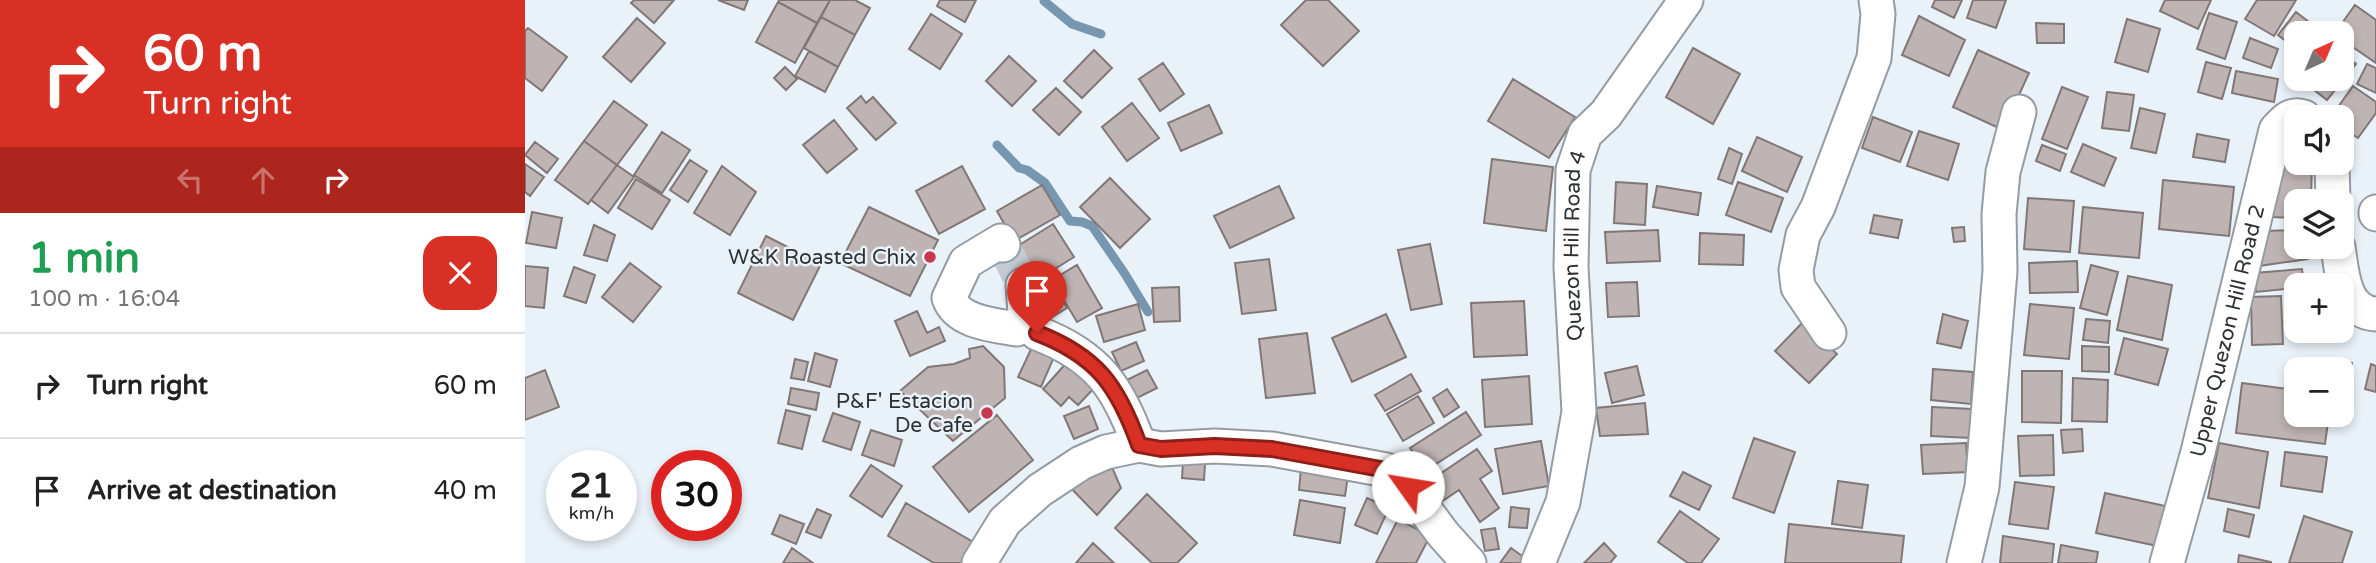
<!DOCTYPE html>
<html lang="en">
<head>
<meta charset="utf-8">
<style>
  :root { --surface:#fff; --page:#f6f6f6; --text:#222; --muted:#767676; --line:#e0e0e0 }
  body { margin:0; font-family:"Varela Round",sans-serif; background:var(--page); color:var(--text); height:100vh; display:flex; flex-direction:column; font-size:26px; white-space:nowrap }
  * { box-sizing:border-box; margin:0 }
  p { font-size:23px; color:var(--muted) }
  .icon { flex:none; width:38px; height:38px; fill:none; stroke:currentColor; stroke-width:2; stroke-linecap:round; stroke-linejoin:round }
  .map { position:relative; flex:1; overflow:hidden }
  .side { display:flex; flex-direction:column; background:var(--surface); width:525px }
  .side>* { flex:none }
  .hud { background:#d93025; color:#fff; overflow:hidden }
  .needle { width:46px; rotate:44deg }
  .tools { position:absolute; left:1759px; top:21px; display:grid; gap:14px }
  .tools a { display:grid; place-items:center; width:70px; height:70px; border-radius:14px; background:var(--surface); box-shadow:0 4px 10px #0003; font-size:35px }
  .speed { position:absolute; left:21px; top:450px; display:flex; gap:14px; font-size:35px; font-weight:700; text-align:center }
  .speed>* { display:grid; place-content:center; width:91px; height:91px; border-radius:50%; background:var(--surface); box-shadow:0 4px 10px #0003; line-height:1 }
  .speed small { font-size:18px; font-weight:400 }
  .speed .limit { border:10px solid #d22; background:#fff; color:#111 }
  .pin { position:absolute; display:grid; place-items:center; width:60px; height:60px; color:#fff; margin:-72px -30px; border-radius:50% 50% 50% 0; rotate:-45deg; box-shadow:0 0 7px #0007 }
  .pin .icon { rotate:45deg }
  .me { position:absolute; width:77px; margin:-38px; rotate:302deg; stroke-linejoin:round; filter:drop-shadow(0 0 5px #0008) }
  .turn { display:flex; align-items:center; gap:24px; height:147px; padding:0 28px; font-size:32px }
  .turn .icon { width:91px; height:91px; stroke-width:2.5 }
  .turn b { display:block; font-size:49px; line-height:60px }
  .lanes { display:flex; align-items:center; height:66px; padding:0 28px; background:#0003; justify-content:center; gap:35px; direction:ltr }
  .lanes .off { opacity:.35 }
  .round { display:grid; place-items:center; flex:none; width:74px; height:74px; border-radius:21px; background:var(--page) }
  .head { display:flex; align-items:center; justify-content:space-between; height:119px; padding:0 28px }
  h1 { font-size:42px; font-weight:700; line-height:52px; color:#1e9e55 }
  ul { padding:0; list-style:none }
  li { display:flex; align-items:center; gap:21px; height:105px; padding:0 28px; border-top:2px solid var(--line) }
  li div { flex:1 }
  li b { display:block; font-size:26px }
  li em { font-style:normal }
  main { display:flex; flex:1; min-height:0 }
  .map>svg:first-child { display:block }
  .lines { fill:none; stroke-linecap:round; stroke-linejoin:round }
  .stream { stroke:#7796b0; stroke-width:9 }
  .building { fill:#bfb4b4; stroke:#817777; stroke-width:2 }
  .street-tunnel { stroke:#c4cbd2; stroke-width:33; stroke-dasharray:33 17; stroke-linecap:butt }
  .street-casing { stroke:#949ba2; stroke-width:37 }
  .street { stroke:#fff; stroke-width:33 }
  .route-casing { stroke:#8d1f18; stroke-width:18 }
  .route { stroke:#d93025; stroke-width:12 }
  .poi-dot { fill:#c7374d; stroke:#eaf2f9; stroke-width:2.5 }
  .labels { text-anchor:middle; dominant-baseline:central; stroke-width:5; stroke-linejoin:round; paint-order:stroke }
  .street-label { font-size:21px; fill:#2e3134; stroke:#eaf2f9 }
  .poi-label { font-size:21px; fill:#2e3134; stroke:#eaf2f9; text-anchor:end }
</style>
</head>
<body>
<main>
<section class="side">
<div class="hud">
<div class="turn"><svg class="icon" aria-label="right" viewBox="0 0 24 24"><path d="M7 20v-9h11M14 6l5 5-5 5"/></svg><div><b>60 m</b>Turn right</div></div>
<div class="lanes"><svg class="icon off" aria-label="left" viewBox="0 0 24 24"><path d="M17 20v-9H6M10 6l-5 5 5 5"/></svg><svg class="icon off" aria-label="ahead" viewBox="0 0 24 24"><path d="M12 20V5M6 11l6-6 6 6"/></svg><svg class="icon" aria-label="right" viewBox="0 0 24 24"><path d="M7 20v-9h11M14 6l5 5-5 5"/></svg></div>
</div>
<div class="head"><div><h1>1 min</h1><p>100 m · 16:04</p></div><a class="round" style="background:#d93025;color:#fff"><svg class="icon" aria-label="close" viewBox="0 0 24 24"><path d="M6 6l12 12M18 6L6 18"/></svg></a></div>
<ul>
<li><svg class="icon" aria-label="right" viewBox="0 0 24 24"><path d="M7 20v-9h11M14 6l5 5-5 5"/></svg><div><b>Turn right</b></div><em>60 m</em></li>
<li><svg class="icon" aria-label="arrive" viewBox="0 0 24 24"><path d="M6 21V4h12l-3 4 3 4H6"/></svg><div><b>Arrive at destination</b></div><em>40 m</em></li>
</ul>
</section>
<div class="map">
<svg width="1851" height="563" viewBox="0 0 1851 563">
  <rect width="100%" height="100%" fill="#eaf2f9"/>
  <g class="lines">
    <!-- stream -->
    <path class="stream" d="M519,1L547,24L576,34
      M472,145L494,168L502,170L520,183L545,221L557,222L567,226L600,274L623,312"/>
  </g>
  <!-- building -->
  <path class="building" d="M109,0H149L129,23L106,3Z
    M193,0H223L219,10Z
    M254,0H305L292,23L253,2Z
    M305,0H330L345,8L330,35L296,17Z
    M415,0H451L440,22L412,6Z
    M781,0H803L834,31L798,66L756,25Z
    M1410,0H1437L1429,18L1407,7Z
    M1448,0H1481L1471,28L1442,18Z
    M1640,0H1686L1673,29L1635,11Z
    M1732,0H1771L1749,36L1720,19Z
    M253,2L292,23L270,63L231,42Z
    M1830,5L1851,20V63L1816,39V33H1810Z
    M1771,12L1793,29L1790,33H1771V49L1753,35Z
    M1684,13L1712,22L1700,59L1672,49Z
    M406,14L437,34L415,69L384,49Z
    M1394,16L1440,40L1424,76L1377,55Z
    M296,17L330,35L313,67L279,48Z
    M112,18L140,43L106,82L78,57Z
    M1602,19L1635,29L1623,72L1590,62Z
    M1511,23L1539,24V43H1512Z
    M3,28L42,57L17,91L0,78V31Z
    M1725,38L1753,49L1746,68L1718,58Z
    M1168,48L1215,74L1188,124L1141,97Z
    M569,50L587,68L557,98L539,81Z
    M1453,50L1504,73L1478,130L1428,107Z
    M284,51L313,67L300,92L270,76Z
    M1816,52L1831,64L1802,100L1775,79H1816Z
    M484,56L511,81L487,106L461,81Z
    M1681,62L1706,68L1697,99L1673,92Z
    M638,63L659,94L635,111L614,79Z
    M1842,64L1851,68V93L1832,84Z
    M260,67L272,79L261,90L249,78Z
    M1711,71L1753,79L1749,102L1707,93Z
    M988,79L1050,117L1024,158L963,121Z
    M1828,86L1851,102V113L1833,138L1816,127V117H1806Z
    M1537,87L1563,97L1542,149L1517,139Z
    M531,88L556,112L534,135L508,110Z
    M1582,92L1609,95L1604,131L1577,128Z
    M336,96L341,103L348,97L371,123L351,140L322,108Z
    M89,101L122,125L92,165L59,141Z
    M607,103L634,138L602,161L577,127Z
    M684,105L697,133L656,151L643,123Z
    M1615,108L1640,114L1631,153L1606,148Z
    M1348,117L1387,132L1375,162L1337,148Z
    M309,120L332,149L302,173L278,145Z
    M1394,131L1434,144L1423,180L1382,166Z
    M137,132L165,150L137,193L109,175Z
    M1672,134L1704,140L1700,162L1668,157Z
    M1232,137L1277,157L1262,192L1217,171Z
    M59,141L92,165L63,204L30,180Z
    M10,142L33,159L22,173L0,155Z
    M1558,144L1591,158L1579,186L1546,172Z
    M1517,145L1541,154L1535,171L1511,161Z
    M1204,148L1217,154L1207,184L1193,179Z
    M1749,154L1771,155V163H1787L1786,201H1771V218L1747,217Z
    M967,159L1028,167L1021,231L959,223Z
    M165,160L182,171L163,202L145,190Z
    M0,164L19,177L5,196L0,192Z
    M92,165L109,177L83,213L66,200Z
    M197,166L231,192L205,235L169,213Z
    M437,166L460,209L414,234L391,191Z
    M585,178L625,219L595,248L555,207Z
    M111,179L145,200L127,229L93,208Z
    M1638,180L1709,187L1704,236L1634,229Z
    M1091,182L1122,184L1120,225L1089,223Z
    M1213,182L1258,198L1246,232L1201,215Z
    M517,185L535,215L489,241L472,211Z
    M754,186L769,218L705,248L689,216Z
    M1132,186L1176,193L1173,215L1128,207Z
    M1503,198L1549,201L1545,252L1499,249Z
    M344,207L413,240L385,296L315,263Z
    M1558,207L1618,213L1614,258L1554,253Z
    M7,212L37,218L31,248L1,243Z
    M1349,215L1377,220L1373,238L1345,233Z
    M528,224L549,257L509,282L488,249Z
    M69,225L90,235L82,261L59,255Z
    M1439,227L1440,241L1429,242L1427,228Z
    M1133,230L1135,261L1082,263L1080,232Z
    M1771,230V247H1782L1783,259L1734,266L1737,231Z
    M1175,233L1219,235L1218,265L1174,264Z
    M241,236L296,264L268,320L213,293Z
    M905,244L917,304L886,310L873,250Z
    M744,259L751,310L717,314L710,263Z
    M1552,261L1553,292L1505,293L1504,263Z
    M105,263L136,287L108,322L77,297Z
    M552,265L577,308L552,322L527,280Z
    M1566,265L1593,272L1582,315L1555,308Z
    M0,266L23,268L19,308L0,306Z
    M49,267L70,275L61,303L39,296Z
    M1777,269L1779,285H1771V288L1731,292L1729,273Z
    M1603,276L1647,285L1637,340L1592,330Z
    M1112,282L1114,316L1083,317L1081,283Z
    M529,286L542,308L516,324L503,302Z
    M654,287L655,321L629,322L627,288Z
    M1771,294V328L1760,298Z
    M1756,296L1758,344L1727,345L1726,297Z
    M999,301L1002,355L949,357L946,303Z
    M613,304L620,330L579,342L571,316Z
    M1505,304L1549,308L1544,359L1499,355Z
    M392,311L402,333L414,327L420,341L385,356L370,321Z
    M861,314L881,357L827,382L807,338Z
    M1418,314L1443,321L1436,348L1412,343Z
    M1561,319L1585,321L1583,343L1558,340Z
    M1278,322L1312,354L1284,383L1250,351Z
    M1772,331H1802L1776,341Z
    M782,333L790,393L741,398L734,339Z
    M1599,338L1643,349L1633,385L1590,374Z
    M611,342L619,361L596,371L587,352Z
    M458,346L479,367L480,398L428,441L375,391L403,367L429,364L445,358L444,349Z
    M1557,346L1584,347V372L1557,371Z
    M507,347L529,357L516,387L493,377Z
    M290,353L312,360L305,387L283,381Z
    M1788,358L1827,363L1824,387H1816V369H1787Z
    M270,359L283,362L279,380L266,378Z
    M545,359L573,384L553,405L544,397L536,406L518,389Z
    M1846,364L1851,366V392L1840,389Z
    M1112,366L1119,395L1087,403L1080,373Z
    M1408,369L1448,372L1446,404L1406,400Z
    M20,370L34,407L0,420V378Z
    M622,370L632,388L608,400L598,382Z
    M1497,371H1537L1536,423L1497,422Z
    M886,374L896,391L860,411L850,395Z
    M1004,376L1007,424L960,427L957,380Z
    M1548,378L1583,380L1582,422L1547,421Z
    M1717,383L1771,390V415H1804L1800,444L1711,433Z
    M266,388L294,393L291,410L263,404Z
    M922,389L934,407L919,417L908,398Z
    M893,396L909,423L878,441L862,414Z
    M1120,403L1123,434L1075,436L1071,408Z
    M564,406L573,429L549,439L539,416Z
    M1407,407L1447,409L1446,438L1406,436Z
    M261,410L285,416L277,449L253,443Z
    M941,412L956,435L900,471L885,448Z
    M308,413L335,422L326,450L298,441Z
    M472,415L508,460L444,512L408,467Z
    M1557,429L1558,451L1538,453L1536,430Z
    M346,430L377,440L369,466L337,455Z
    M1528,435L1529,475L1495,476L1493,436Z
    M1229,438L1270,452L1249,513L1208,498Z
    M1016,441L1024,486L978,494L970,449Z
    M1441,443L1443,472L1398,474L1396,445Z
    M1694,443L1743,452L1734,508L1683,498Z
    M952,449L967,471L955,479L974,508L955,522L934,490L916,502L903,482Z
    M1760,452L1802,457L1797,492L1756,486Z
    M583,458L596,488L572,515L539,481Z
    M658,463L680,464L679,480L657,478Z
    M346,465L377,486L357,517L325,496Z
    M776,469L823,475L820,496L774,490Z
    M1158,472L1186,486L1174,510L1145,496Z
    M1313,481L1343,485L1337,528L1307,524Z
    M1490,482L1529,487L1523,529L1484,524Z
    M1580,493L1645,507L1637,547L1571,533Z
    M622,494L672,543L652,563H627L590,528Z
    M842,498L864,508L852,534L830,525Z
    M775,500L820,508L815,543L769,535Z
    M381,503L450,543L439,563H409L363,536Z
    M986,507L1004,509L1002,528L984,527Z
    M292,509L306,515L296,538L281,532Z
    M1703,509L1729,515L1724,537L1699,531Z
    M1155,511L1194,539L1176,563H1163L1133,542Z
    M255,515L279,524L271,544L247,534Z
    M1779,516L1827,532L1817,563H1764Z
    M873,519L905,536L891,563H851Z
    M1264,524L1379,536L1376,563H1260Z
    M970,528L974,549L960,551L956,530Z
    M1478,536L1529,544L1527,563H1475Z
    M568,543L589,563H551Z
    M1079,543L1091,556L1085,563H1059Z
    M1536,545L1573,552L1571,563H1533Z
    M267,548L288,563H258Z
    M986,548L1000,558L996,563H975Z
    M1714,555L1746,562V563H1713Z"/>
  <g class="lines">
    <!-- street-tunnel -->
    <path class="street-tunnel" d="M478,245L498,285"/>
    <defs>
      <g id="street">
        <path d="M1807,163L1808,201"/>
        <path d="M1851,212V214"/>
        <path d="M478,245L476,241L441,262L424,298C433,323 470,325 492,329"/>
        <path d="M1813,247C1817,272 1818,312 1851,314"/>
        <path d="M498,285L500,313L504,323"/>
        <path d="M512,333C572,356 593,386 614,445"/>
        <path d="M1304,333L1273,287L1271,270L1278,235L1293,207L1349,58L1353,14L1351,0"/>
        <path d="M454,563L480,521L515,490L556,463L581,452L614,445L636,449L690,446L747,449L861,470L883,487L918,534L944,563"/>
        <path id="s1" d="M1013,563L1038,502L1054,412L1046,267L1048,170L1060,134L1081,114L1161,0"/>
        <path d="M1439,563L1457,487L1475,271L1474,214L1478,172L1494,112"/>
        <path id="s2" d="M1642,563L1673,452L1751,130C1760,120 1765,113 1779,117"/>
      </g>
    </defs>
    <!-- street casing -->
    <use href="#street" class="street-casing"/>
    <!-- street -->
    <use href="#street" class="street"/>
  </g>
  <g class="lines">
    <defs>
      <path id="route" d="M512,333C572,356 593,386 614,445L636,449L690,446L747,449L861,470L883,487"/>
    </defs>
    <!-- route casing -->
    <use href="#route" class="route-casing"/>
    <!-- route -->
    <use href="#route" class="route"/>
  </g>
  <!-- markers -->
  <g class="poi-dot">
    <circle cx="405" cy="257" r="7"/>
    <circle cx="462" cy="413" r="7"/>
  </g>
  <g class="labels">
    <!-- street labels -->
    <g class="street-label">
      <text stroke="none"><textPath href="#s1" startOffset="324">Quezon Hill Road 4</textPath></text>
      <text stroke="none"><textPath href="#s2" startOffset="240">Upper Quezon Hill Road 2</textPath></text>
    </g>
    <!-- poi labels -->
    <g class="poi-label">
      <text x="391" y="257">W&amp;K Roasted Chix</text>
      <text x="448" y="401">P&amp;F' Estacion<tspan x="448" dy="24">De Cafe</tspan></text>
    </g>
  </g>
</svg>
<div class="tools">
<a><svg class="needle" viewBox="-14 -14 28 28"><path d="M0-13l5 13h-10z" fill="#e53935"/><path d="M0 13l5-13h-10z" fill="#767676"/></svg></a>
<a><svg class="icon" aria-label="sound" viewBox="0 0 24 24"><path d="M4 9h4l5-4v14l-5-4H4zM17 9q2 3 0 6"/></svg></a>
<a><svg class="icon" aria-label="layers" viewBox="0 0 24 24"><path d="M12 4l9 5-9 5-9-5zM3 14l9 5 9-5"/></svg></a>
<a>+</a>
<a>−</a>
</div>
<div class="speed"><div>21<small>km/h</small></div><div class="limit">30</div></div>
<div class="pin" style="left:512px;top:333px;background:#d93025"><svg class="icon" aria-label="arrive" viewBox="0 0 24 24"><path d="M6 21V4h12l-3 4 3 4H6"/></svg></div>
<svg class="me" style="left:883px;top:487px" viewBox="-20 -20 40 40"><circle r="19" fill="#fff"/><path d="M0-13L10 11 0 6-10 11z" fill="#d93025"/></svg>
</div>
</main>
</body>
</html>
